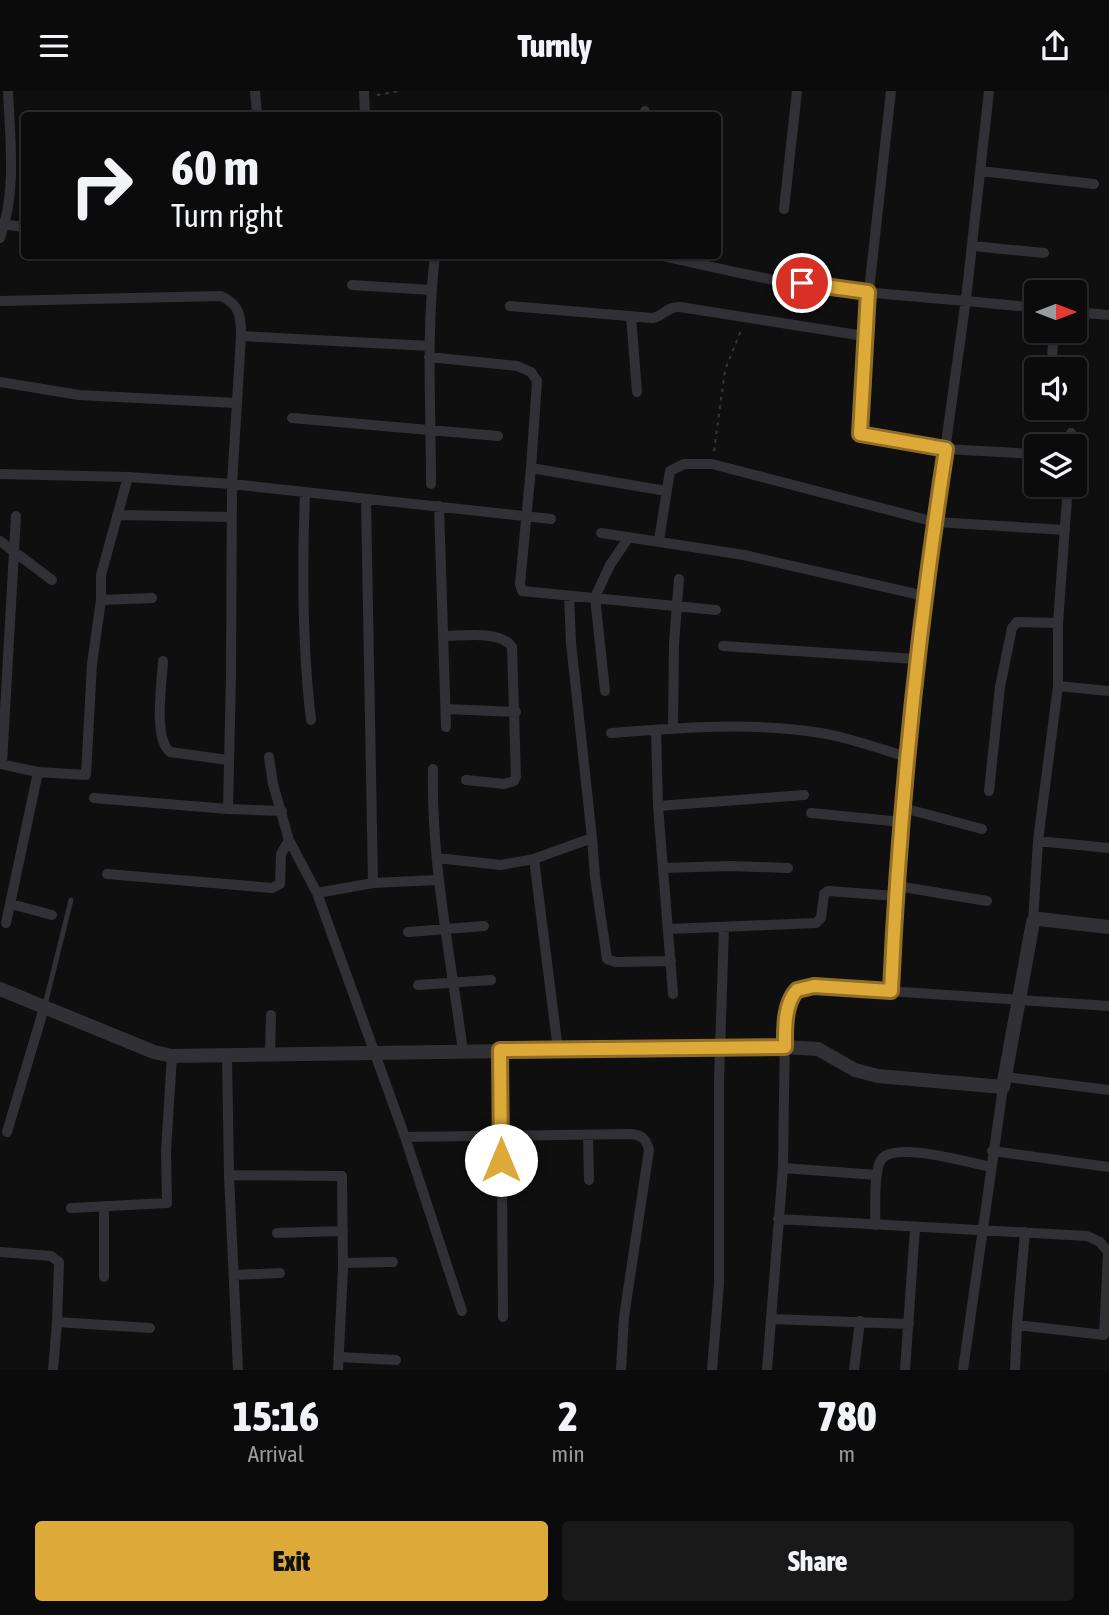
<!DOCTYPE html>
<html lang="en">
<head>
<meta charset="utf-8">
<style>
  :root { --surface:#0b0b0c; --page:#19191a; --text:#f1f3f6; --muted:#9a9b9d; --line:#2b2b2d; --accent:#ddaa3a }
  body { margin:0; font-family:"Asap Condensed",sans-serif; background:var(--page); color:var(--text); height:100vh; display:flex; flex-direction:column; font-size:26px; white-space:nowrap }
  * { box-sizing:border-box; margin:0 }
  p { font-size:23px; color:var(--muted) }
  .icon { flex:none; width:38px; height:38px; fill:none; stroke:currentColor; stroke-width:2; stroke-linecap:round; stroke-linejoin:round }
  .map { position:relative; height:1279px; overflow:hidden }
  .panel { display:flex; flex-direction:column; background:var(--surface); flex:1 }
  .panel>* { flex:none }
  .banner { position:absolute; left:21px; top:21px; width:700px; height:147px; border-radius:7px; box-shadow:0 2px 5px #0004,0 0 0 2px var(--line); background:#0b0b0c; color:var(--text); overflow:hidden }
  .needle { width:46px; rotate:90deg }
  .buttons { position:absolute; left:1024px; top:189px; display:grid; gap:14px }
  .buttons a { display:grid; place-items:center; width:63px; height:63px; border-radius:7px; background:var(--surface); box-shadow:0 2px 5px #0004,0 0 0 2px var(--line); font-size:35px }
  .pin { position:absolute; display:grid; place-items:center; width:60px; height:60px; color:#fff; margin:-30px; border:4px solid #fff; border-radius:50%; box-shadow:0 2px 7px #0007 }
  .me { position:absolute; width:77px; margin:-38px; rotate:0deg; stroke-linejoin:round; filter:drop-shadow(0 0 5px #0008) }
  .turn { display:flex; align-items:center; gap:24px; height:147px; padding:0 35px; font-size:32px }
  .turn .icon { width:91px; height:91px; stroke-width:2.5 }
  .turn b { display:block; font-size:49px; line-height:60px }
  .eta { display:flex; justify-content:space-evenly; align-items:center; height:119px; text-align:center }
  .eta b { font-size:42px; font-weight:800; line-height:49px }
  .button { display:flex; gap:14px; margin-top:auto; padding:14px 35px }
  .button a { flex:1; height:80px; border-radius:7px; background:var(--accent); color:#111; font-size:28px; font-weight:800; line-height:80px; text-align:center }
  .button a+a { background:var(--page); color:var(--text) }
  header { display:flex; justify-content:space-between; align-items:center; height:91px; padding:0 35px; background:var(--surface); font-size:32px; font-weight:800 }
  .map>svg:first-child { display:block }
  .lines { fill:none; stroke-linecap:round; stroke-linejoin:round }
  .path { stroke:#37383c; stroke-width:2; stroke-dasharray:3.5 5; stroke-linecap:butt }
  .service { stroke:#313135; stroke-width:5 }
  .minor { stroke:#313135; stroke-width:10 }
  .tertiary { stroke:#313135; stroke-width:14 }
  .route-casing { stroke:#906e26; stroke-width:18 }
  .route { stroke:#ddaa3a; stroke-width:12 }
</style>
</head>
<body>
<header><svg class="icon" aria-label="menu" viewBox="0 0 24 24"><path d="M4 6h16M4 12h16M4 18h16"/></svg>Turnly<svg class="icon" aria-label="share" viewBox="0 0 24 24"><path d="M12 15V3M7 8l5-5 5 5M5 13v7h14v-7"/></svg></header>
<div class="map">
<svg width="1109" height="1279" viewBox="0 0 1109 1279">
  <rect width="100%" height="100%" fill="#0f0f10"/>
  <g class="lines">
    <!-- path -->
    <path class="path" d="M377,4L400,0
      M714,360L725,279L742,237"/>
    <!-- service -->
    <path class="service" d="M45,914L71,809"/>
    <!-- minor -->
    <path class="minor" d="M255,0L257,24
      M364,0L365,24
      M891,0L864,245L860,343L945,358L1036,363
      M644,24L645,20
      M980,80L1094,93
      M784,118L797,0
      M0,133L24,136
      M0,147C17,100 10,49 8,0
      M972,155L1044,162
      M659,164C699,173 739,183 780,190C864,204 951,207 1036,217
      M352,194L431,199
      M0,210L221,205C240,214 241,225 241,245L232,393L231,585L228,718
      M510,215L652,227C663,226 667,215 680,216L864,245
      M1074,221L1109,224
      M631,225L637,301
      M241,245L429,255
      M429,266L517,275L531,281L537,290L531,377L666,400
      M1052,278L1053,240
      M0,291L79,304L236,312
      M292,327L498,345
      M1071,355V342
      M531,377L520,493L522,500L716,519
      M0,383L128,386L232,393L551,428
      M431,393C431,316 426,241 435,164
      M305,402C302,478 302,554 311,629
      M366,408L373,792
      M439,415L446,636
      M117,424L231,426
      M601,442L744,464L925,505
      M659,449L670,380L684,373H712L935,431L1065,439
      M0,450L52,489
      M101,509L152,507
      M443,545C462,545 501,539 512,556L516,686L514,690L504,693L466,689
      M723,555L916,568
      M163,570C162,592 153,647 170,661L228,669
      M1058,595L1109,600
      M605,600L595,506L610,474L629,446
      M446,618L516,621
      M673,637L674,553L679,488
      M656,639L658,715L673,903
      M611,642C678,637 747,631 814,641C845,645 877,657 907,666
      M269,666L273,693L289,749L317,802L405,1046L462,1220
      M0,673L38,681L86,684L92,573L101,509V484L128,386
      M2,673L16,425
      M433,678C431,773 451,867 463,961
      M989,700L1000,596L1012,537L1017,531L1058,532
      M94,707L228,718L282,720
      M658,715L804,704
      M903,717L982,738
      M811,722L902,731
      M592,747L595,786L607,868L616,871L671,870
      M1038,750L1109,757
      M437,767L501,774L534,768
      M663,777L730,775L788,777
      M107,783L272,797L280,793L281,763L289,749
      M897,795L987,810
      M317,802L373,792L437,789
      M11,813L52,824
      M1033,831L1038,750L1058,595V532L1068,394
      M6,832L38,681
      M669,838L816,832L821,827L824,803L828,800L896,805
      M408,841L484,835
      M418,894L491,889
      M891,900L896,805L916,568L966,208L989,0
      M501,959L503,1226
      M558,959L534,768L592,747L571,552L569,505
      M270,962L271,924
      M227,965L229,1084L238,1279
      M1006,986L1109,999
      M7,1041L44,917
      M588,1045L589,1089
      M405,1046L631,1043C642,1044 646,1048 649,1059L624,1226L621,1279
      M992,1060L1109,1076
      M783,1077L877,1084
      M229,1084L342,1085L343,1178L338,1279
      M104,1115V1186
      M71,1117L167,1112L166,1060L172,965
      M778,1128L1087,1145L1100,1151L1109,1162
      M875,1134C876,1118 873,1082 881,1069C893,1049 969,1072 991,1076
      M277,1142L343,1140
      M0,1161L51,1165L59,1171L57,1231L53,1279
      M343,1172L393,1171
      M234,1184L280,1182
      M771,1228L909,1233
      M57,1231L150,1237
      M1017,1234L1025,1141
      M339,1266L396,1269
      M712,1279L719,1193V991L724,836
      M767,1279L783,1077L785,935L793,903L797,899L814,895L1109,915
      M854,1279L860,1230
      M905,1279L915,1137
      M963,1279L1003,996
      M1015,1279L1017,1234L1104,1244L1108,1162"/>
    <!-- tertiary -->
    <path class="tertiary" d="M0,898L154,961L172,965L785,956L818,958L855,979L878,985L1003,996L1033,831L1039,828L1109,836"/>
  </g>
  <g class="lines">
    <defs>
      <path id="route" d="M501,1069L500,959L785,956C785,938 784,913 797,899L814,895L891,900C899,719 918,538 946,358L860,343L868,201L802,192"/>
    </defs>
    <!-- route casing -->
    <use href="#route" class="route-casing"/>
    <!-- route -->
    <use href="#route" class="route"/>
  </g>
</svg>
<div class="buttons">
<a><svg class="needle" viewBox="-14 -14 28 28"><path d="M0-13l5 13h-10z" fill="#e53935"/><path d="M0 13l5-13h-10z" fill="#9a9b9d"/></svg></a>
<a><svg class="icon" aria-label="sound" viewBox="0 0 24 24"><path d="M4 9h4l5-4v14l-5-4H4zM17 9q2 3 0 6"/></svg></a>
<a><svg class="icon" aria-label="layers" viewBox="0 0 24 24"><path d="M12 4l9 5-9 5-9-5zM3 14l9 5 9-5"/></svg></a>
</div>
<div class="pin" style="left:802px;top:192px;background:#d93025"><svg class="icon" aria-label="arrive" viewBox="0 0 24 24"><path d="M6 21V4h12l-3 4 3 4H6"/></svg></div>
<svg class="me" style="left:501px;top:1069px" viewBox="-20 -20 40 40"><circle r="19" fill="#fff"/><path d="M0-13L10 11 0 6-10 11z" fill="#ddaa3a"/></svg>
<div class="banner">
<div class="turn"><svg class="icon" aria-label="right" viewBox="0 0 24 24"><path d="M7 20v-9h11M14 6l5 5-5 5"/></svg><div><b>60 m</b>Turn right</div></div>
</div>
</div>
<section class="panel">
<div class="eta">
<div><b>15:16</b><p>Arrival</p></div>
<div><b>2</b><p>min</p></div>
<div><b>780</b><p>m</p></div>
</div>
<div class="button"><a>Exit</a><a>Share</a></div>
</section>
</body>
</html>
